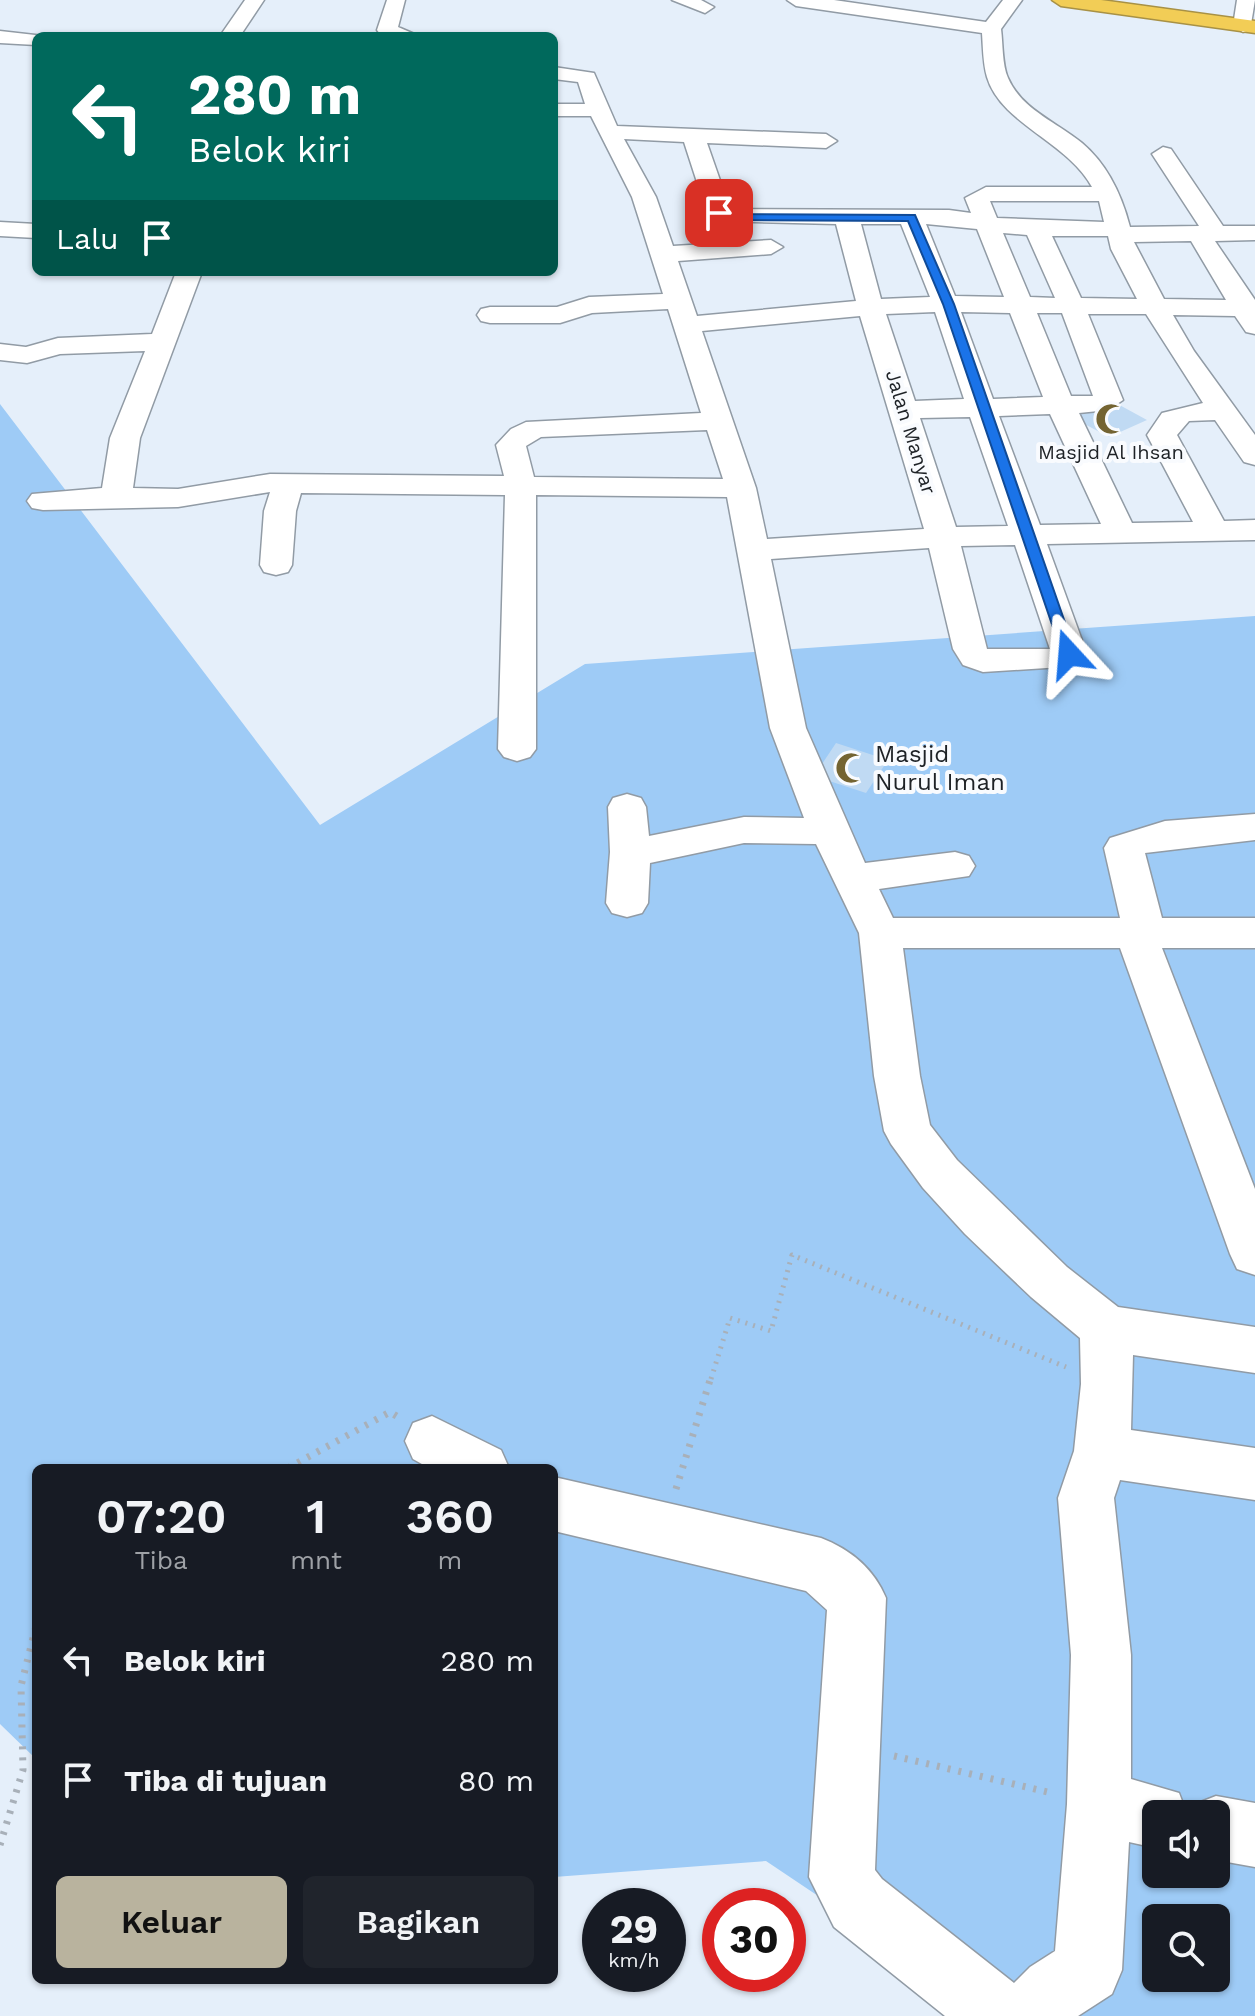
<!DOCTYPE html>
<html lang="id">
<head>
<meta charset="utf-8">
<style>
  :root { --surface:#171b24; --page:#20242c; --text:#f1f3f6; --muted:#9ea1a6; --accent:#b9b39e }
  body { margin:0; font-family:"Work Sans",sans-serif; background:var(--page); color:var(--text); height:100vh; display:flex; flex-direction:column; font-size:30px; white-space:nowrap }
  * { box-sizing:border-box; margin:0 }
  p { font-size:26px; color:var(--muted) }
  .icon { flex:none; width:44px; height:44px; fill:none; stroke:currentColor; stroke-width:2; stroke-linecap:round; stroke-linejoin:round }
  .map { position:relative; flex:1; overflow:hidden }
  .details { position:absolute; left:32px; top:1464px; width:526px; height:520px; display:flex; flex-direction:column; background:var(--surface); border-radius:12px; box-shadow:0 2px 6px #0004 }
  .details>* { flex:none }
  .top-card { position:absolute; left:32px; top:32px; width:526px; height:244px; border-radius:12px; box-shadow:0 2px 6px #0004; background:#00695c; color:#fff; overflow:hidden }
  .buttons { position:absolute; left:1142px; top:1800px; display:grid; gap:16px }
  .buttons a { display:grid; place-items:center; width:88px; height:88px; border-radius:12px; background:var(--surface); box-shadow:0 2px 6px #0004; font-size:40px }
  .speed { position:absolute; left:582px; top:1888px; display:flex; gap:16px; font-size:40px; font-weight:700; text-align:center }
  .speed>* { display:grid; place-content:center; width:104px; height:104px; border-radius:50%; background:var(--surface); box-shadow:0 2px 6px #0004; line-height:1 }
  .speed small { font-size:20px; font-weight:400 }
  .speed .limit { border:12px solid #d22; background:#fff; color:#111 }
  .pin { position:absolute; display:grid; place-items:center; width:68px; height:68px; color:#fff; margin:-34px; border-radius:16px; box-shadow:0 4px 12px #0006 }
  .me { position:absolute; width:88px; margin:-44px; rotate:341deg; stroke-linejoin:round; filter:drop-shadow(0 0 6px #0008) }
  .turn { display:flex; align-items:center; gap:28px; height:168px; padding:0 24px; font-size:36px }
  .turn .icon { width:104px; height:104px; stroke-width:2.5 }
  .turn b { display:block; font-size:56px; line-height:68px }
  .then { display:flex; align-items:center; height:76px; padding:0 24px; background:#0003; gap:16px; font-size:30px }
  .eta { display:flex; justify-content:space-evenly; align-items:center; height:136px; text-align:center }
  .eta b { font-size:48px; font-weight:600; line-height:56px }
  .action { display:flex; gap:16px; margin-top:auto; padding:16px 24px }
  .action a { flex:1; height:92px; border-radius:12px; background:var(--accent); color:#111; font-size:32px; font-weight:600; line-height:92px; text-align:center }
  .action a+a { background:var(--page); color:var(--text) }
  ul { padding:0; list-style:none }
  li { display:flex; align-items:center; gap:24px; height:120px; padding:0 24px }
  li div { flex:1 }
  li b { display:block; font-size:30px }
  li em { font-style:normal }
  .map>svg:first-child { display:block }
  .green { fill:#9ecbf6; fill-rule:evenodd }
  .building { fill:#c0daf3 }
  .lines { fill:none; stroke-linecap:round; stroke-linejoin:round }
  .minor-casing { stroke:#919ba5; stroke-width:3 }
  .highway-casing { stroke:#a89145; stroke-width:3 }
  .path-far1 { stroke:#a8b0b9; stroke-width:5; stroke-dasharray:2 6; stroke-linecap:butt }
  .path { stroke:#a8b0b9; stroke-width:7; stroke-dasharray:3 8; stroke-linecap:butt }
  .minor { fill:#fff; fill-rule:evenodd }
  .highway { fill:#f2cd56; fill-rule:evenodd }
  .route { fill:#1a73e8; stroke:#114b97; stroke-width:2 }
  .labels { text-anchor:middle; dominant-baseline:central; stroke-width:8; stroke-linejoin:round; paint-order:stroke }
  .far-street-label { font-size:20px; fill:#1e2226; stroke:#f9fbfe }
  .far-poi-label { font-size:20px; fill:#1e2226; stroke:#f9fbfe }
  .poi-label { font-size:24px; fill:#1e2226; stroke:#f9fbfe; text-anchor:start }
</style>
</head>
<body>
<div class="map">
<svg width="1255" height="2016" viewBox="0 0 1255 2016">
  <rect width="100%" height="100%" fill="#e5effa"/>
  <!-- green -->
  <path class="green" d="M0,404L320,825L585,664L1255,616V2016H997L766,1861L554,1877V1468H36V1759L0,1724ZM1156,1814H1216V1874H1156ZM1156,1918H1216V1978H1156Z"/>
  <!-- building -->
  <path class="building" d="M1114,402L1147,420L1109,437L1075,419L1081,416L1077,414L1095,406Z
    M836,743L888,760L866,793L814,776Z"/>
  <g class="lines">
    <defs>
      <path id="minor" d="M245,0H264L240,36H220Z
        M387,0H405L398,27L419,36L380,34L377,30Z
        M672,0H701L714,7L705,13Z
        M787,0H834L986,22L1003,0H1022L1001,29C1003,44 1002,65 1008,78C1022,110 1057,122 1082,143C1108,165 1122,196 1130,227L1199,226L1152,154L1163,147L1171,149L1223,226H1255V240L1215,241L1255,300V334L1246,332L1235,316L1173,315L1194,351L1255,435V465L1244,462L1215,420L1189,421L1177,435L1224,521L1255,520V540L1047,544L1087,654L1077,666L983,672L963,665L953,649L929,548L771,559L806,728L865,863L955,852L969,856L975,866L969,876L879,889L893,918H1120L1104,848L1110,838L1165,821L1255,814V840L1145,853L1162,918H1255V948H1162L1255,1189V1275L1237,1269L1230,1254L1120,948H903L920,1076L930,1125L957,1160L1067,1267L1118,1307L1255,1327V1373L1133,1355L1131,1430L1255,1448V1500L1120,1480L1114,1498L1131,1655V1779L1179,1793L1187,1814H1156V1848L1129,1842L1122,1970L1112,1994L1078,2016H945L834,1927L809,1877L827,1610L806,1591L554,1531V1477L821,1538C850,1549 874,1569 886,1598L875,1870L882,1879L1014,1983L1030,1967L1055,1951L1067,1804L1071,1655L1058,1498L1074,1451L1081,1384L1080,1338L1031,1297L965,1234L923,1188L891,1144L884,1131L874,1076L859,933L816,844L744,843L650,863L648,903L642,913L627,917L612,913L606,903L610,852L608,807L613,798L627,794L641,798L646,807L649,836L744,817L804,818L770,728L727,497L536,495V749L530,757L517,761L504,757L498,749L505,495L301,493L296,511L292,565L288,572L276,575L264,572L260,565L264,511L270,492L178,507L43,510L32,508L27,501L32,494L102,488L110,438L145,351L60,354L27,363L0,360V344L26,347L58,338L152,334L176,272H202L140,438L133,488L178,489L270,474L504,476L496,445L511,429L526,422L701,413L668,309L592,313L560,323H490L481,321L477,315L481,309L490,307H557L589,297L663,294L632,197L591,116H554V104H585L578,82L554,79V67L594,73L617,126L826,134L837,141L826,148L707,143L730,209L949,210L971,213L965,198L986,187H1092C1067,141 1001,124 987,77C983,64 983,47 982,33L796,6ZM624,139L684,142L707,213L715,221L836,224L856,301L697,316L678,261L771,254L783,247L771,240L673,246L656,197ZM990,201H1099L1104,222L997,218ZM861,224H901L930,297L881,299ZM926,224L977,229L1004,297L955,296ZM1003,233L1027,235L1055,298L1030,297ZM1052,236H1108L1111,249L1137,299L1081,298ZM1191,241L1226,300L1164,299L1134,242ZM935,312L964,399L915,401L886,314ZM961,312L1010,313L1043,397L993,399ZM1037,313H1062L1093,396H1071ZM1088,314H1146L1203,403L1162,413L1147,435L1193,522L1132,523L1079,413L1108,410L1123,400ZM860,316L924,529L767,539L756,488L702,331ZM1050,414L1101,524L1040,525L999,416ZM970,417L1008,526L956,527L920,418ZM707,430L723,479L534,477L526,446L541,437ZM1015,545L1050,649H987L961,546Z
        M1237,0H1255L1250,30L1243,32L1233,26Z
        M0,31L44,36H36V45L0,43Z
        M0,222L36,224V238L0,236Z
        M432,1416L501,1450L509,1468H429L413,1459L405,1441L413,1423Z
        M1216,1796L1255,1803V1867L1216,1860V1814H1189L1193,1805Z"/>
      <path id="highway" d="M1052,0H1101L1255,21V33L1061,6Z"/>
    </defs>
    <!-- minor casing -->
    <use href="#minor" class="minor-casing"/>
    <!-- highway casing -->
    <use href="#highway" class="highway-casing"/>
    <!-- path-far1 -->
    <path class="path-far1" d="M711,1379L730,1318L771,1331L792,1255L1066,1367"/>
    <!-- path -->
    <path class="path" d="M288,1468L390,1412L398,1417
      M676,1489L711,1377
      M894,1756L1052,1793
      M0,1845L23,1770L21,1686L36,1626"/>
    <!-- minor -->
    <use href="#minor" class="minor"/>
    <!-- highway -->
    <use href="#highway" class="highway"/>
  </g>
  <!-- route -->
  <path class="route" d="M719,210L732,214L915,215L954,304L1076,654L1074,657L1062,654L943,304L908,221L731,220L716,215Z"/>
  <!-- icons -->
  <defs>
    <symbol id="mosque-bare" viewBox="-9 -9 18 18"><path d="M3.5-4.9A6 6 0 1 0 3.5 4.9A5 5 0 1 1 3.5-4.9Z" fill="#746432" stroke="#f9fbfe" stroke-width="2.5" paint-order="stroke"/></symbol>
  </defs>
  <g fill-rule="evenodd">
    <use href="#mosque-bare" x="1089" y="397" width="44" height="44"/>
    <use href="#mosque-bare" x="829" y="746" width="44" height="44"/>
  </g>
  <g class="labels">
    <!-- far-street labels -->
    <g class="far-street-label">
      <text transform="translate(911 432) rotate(73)">Jalan Manyar</text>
    </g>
    <!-- far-poi labels -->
    <g class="far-poi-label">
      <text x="1111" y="452">Masjid Al Ihsan</text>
    </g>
    <!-- poi labels -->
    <g class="poi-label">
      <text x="875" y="754">Masjid<tspan x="875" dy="28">Nurul Iman</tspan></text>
    </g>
  </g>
</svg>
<div class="buttons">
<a><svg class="icon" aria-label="sound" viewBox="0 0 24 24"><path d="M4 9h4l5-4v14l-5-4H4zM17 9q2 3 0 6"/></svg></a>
<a><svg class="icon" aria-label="search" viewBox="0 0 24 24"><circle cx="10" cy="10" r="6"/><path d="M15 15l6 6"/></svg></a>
</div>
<div class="speed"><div>29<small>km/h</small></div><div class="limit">30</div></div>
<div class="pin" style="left:719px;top:213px;background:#d93025"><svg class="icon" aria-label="arrive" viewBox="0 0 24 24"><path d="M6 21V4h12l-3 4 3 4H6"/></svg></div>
<svg class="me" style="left:1069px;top:654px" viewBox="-20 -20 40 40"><path d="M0-17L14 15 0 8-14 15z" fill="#1a73e8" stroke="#fff" stroke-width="4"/></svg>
<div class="top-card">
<div class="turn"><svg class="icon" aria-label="left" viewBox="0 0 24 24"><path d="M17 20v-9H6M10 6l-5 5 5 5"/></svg><div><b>280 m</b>Belok kiri</div></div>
<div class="then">Lalu<svg class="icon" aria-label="arrive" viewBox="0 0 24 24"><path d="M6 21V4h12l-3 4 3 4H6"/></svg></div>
</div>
<section class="details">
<div class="eta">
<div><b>07:20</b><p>Tiba</p></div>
<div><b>1</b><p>mnt</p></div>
<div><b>360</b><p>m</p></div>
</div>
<ul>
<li><svg class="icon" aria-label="left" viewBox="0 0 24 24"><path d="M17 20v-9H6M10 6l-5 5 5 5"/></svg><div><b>Belok kiri</b></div><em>280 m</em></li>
<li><svg class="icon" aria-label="arrive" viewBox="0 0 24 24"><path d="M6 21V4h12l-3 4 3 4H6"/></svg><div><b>Tiba di tujuan</b></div><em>80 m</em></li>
</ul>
<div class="action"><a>Keluar</a><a>Bagikan</a></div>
</section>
</div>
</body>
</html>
